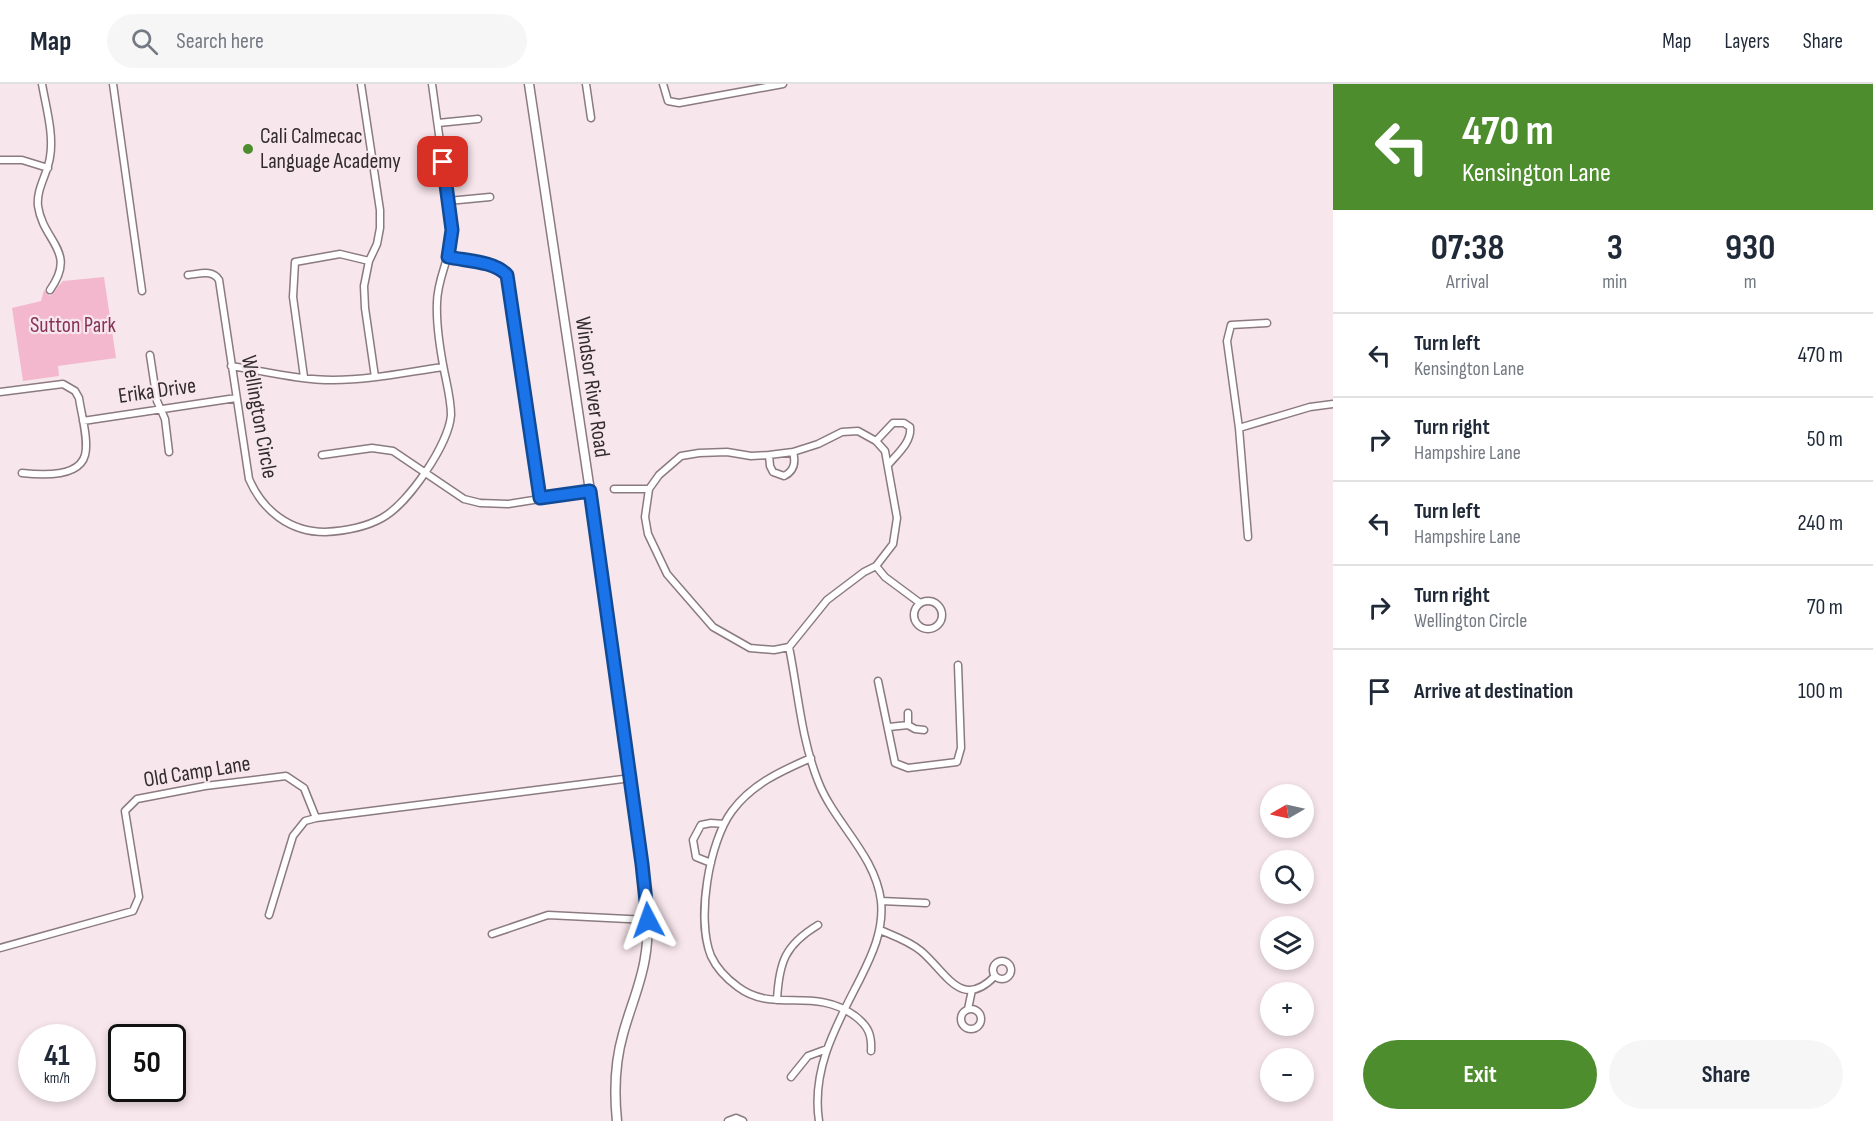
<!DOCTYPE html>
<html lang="en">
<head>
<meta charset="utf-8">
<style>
  :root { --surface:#fff; --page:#f6f6f7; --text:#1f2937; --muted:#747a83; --line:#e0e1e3; --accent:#4d8d2e }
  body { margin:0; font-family:"Sofia Sans Condensed",sans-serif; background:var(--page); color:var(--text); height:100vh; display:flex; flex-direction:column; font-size:22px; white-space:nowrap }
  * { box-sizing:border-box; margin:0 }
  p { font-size:20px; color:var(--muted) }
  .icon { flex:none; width:33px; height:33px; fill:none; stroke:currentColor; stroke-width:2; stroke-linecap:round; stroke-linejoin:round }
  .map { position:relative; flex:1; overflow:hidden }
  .side { display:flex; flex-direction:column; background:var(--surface); width:540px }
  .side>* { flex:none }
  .top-card { background:#4d8d2e; color:#fff; overflow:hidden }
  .needle { width:39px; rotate:261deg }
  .fabs { position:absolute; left:1260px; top:700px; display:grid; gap:12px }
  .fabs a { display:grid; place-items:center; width:54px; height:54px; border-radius:50%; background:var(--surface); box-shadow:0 3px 9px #0003; font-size:30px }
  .speed { position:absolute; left:18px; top:940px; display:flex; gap:12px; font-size:30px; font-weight:700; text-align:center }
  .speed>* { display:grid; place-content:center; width:78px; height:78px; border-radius:50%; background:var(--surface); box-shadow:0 3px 9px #0003; line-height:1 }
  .speed small { font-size:15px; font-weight:400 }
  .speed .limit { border:3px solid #111; border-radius:9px; background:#fff; color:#111 }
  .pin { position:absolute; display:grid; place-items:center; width:51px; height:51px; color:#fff; margin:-26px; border-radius:12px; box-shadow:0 3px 9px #0006 }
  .me { position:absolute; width:66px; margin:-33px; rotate:356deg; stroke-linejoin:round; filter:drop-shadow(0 0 4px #0008) }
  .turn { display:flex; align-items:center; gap:21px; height:126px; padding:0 30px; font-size:27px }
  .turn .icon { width:78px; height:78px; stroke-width:2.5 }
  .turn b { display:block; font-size:42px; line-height:51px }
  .eta { display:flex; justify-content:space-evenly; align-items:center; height:102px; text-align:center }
  .eta b { font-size:36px; font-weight:700; line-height:42px }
  .button { display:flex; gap:12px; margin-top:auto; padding:12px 30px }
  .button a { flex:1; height:69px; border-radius:36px; background:var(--accent); color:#fff; font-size:24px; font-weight:700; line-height:69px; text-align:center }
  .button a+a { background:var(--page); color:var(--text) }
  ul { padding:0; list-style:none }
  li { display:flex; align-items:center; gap:18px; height:84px; padding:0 30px; border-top:2px solid var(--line) }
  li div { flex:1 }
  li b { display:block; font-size:22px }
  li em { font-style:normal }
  header { display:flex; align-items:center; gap:36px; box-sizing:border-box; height:84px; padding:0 30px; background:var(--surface); border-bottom:2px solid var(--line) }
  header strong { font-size:28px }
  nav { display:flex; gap:33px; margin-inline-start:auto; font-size:21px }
  .search { width:420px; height:54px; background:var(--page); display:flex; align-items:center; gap:15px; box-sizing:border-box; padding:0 21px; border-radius:33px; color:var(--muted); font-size:22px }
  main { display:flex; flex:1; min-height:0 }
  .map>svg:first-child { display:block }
  .green { fill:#f4b8ce }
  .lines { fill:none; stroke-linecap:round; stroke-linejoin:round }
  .minor-casing { stroke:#8b7b81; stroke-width:9 }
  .secondary-casing { stroke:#8b7b81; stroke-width:11 }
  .minor { stroke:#fff; stroke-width:6 }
  .secondary { stroke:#fff; stroke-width:8 }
  .route-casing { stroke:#114b97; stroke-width:15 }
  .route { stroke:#1a73e8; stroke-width:10 }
  .poi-dot { fill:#4d8d2e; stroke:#f7e6ec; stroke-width:2 }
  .labels { text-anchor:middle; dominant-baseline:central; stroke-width:4.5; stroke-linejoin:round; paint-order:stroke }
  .poi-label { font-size:22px; fill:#322c2e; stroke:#f7e6ec; text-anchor:start }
  .park-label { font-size:22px; fill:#863358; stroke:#f7e6ec }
  .street-label { font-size:22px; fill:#322c2e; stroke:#f7e6ec }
</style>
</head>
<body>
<header>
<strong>Map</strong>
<div class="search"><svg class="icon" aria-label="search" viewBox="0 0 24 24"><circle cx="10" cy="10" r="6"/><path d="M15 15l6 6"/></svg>Search here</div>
<nav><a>Map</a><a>Layers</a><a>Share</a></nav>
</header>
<main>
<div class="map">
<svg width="1333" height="1037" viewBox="0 0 1333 1037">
  <rect width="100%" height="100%" fill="#f7e6ec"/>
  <!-- green -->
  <path class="green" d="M104,193L116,274L58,282L59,292L23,297L12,224L41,217L44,206L50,212L63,197Z"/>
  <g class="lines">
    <defs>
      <path id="minor" d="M42,0C46,23 54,50 50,73C48,89 36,105 38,122C43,158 78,167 50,206
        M113,0L142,207
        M361,0L380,126V144L377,160L369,177L364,202L365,224L375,293
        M586,0L591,34
        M663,0L668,17L679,19L783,0
        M438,39L478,35
        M0,76H22L48,84
        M448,117L490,113
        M448,173C467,177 494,177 507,191L540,414
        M188,191C199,190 213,185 219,196L249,395C263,427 290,448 325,448C344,447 366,443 382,434C408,420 449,360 451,331C451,316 447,301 444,286C440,265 436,241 437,219C437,194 451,173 452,148C452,130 448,112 445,94C441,63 436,31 432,0
        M150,271L157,317L165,335L169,368
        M231,282C264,287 299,296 333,296C370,296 407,288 443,283
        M304,293L293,213L295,178L340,170L369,177
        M0,308L63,300L75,307L79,314C81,329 89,356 85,371C79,394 40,391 22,389
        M83,337L236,314
        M1239,344L1227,257L1231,241L1267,239
        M876,357L893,339H904L910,343C912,358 897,370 888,381
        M322,371L372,364L393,367L464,415L480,419L508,420L590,407
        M769,371L770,382L773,388L784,392C794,387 796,379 793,368
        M614,405H649
        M1248,453L1239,344L1310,323L1333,320
        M876,482L885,493L920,519
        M914 531a14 14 0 1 1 28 0a14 14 0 1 1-28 0Z
        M789,563L827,516L864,488L876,482L893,460L897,434L885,367L876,357L858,347L842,348L818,360L793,368L769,371L751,372L727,368L699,369L681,372L659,391L649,405L645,433L648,450L667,490L713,543L750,564L774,566L789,563C798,607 801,654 818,697C834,739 875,770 881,817C884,846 872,871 860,895C837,940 811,985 819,1037
        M878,597L895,679L908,684L957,678L961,664L958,581
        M908,641L915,645L924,646
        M889,643L908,641V629
        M811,674C781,687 752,700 732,727C709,758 696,835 711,872C717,885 727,895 738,903C774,930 814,902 855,932C868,942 872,950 871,967
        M711,779L696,773L693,756L701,741L711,739L724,740
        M881,817L926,819
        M269,831L293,752L305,737L316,734
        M880,846C894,852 909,857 921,867C946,888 961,927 995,892
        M492,850L548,831L648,836
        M0,864L133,827L139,813L125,727L137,715L205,702L286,692L304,704L316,734L631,694
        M993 886a9 9 0 1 1 18 0a9 9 0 1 1-18 0Z
        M777,916C779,878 785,861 818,841
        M961 935a10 10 0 1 1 20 0a10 10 0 1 1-20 0Z
        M968,925L972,906
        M791,993L808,972L827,965
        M728,1037L736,1034L743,1037"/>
      <path id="secondary" d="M529,0L590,407L646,809C648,831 649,852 645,874C641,900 630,924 623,950C615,978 614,1008 617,1037"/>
    </defs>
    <!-- minor casing -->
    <use href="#minor" class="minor-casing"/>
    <!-- secondary casing -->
    <use href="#secondary" class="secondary-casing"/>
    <!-- minor -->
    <use href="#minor" class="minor"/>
    <!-- secondary -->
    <use href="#secondary" class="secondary"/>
  </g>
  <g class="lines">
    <defs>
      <path id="route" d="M443,78L452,146L448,173C467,177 494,177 507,191L540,414L590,407L642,780L648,836"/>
    </defs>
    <!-- route casing -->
    <use href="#route" class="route-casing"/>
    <!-- route -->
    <use href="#route" class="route"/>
  </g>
  <!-- markers -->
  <circle class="poi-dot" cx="248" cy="65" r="6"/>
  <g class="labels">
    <!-- poi labels -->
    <g class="poi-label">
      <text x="260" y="52">Cali Calmecac<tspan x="260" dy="25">Language Academy</tspan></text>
    </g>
    <!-- park labels -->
    <g class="park-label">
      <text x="73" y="241">Sutton Park</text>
    </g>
    <!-- street labels -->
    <g class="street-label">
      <text transform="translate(592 303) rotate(82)">Windsor River Road</text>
      <text transform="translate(157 307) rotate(-8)">Erika Drive</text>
      <text transform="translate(259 333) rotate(80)">Wellington Circle</text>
      <text transform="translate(197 688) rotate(-9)">Old Camp Lane</text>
    </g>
  </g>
</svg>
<div class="fabs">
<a><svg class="needle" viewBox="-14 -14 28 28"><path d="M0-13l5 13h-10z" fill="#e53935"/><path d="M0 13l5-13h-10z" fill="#747a83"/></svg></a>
<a><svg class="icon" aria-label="search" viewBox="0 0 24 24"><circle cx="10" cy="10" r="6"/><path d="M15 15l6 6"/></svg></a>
<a><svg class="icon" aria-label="layers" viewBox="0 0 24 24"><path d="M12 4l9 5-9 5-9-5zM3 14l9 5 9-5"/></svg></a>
<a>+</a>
<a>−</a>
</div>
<div class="speed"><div>41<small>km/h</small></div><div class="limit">50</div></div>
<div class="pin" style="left:443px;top:78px;background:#d93025"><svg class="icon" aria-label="arrive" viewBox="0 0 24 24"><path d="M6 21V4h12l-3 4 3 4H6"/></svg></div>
<svg class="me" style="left:648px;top:836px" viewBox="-20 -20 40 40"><path d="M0-17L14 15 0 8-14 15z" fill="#1a73e8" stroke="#fff" stroke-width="4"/></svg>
</div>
<section class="side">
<div class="top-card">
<div class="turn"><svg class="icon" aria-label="left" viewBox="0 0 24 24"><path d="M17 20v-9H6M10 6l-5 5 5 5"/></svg><div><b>470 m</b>Kensington Lane</div></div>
</div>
<div class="eta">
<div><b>07:38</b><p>Arrival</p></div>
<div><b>3</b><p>min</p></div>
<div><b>930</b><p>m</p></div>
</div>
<ul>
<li><svg class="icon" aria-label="left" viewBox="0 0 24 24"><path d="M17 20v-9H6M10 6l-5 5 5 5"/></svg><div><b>Turn left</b><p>Kensington Lane</p></div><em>470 m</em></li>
<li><svg class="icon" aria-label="right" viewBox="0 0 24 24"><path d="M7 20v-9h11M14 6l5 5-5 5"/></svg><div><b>Turn right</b><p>Hampshire Lane</p></div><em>50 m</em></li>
<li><svg class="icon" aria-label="left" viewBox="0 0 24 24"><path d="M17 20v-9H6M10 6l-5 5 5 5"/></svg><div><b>Turn left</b><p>Hampshire Lane</p></div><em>240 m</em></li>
<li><svg class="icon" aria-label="right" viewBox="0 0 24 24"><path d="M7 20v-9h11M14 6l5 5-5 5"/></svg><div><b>Turn right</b><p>Wellington Circle</p></div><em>70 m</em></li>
<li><svg class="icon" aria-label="arrive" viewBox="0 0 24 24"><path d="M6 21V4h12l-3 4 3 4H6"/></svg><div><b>Arrive at destination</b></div><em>100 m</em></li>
</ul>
<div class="button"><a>Exit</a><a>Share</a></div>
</section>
</main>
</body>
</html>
